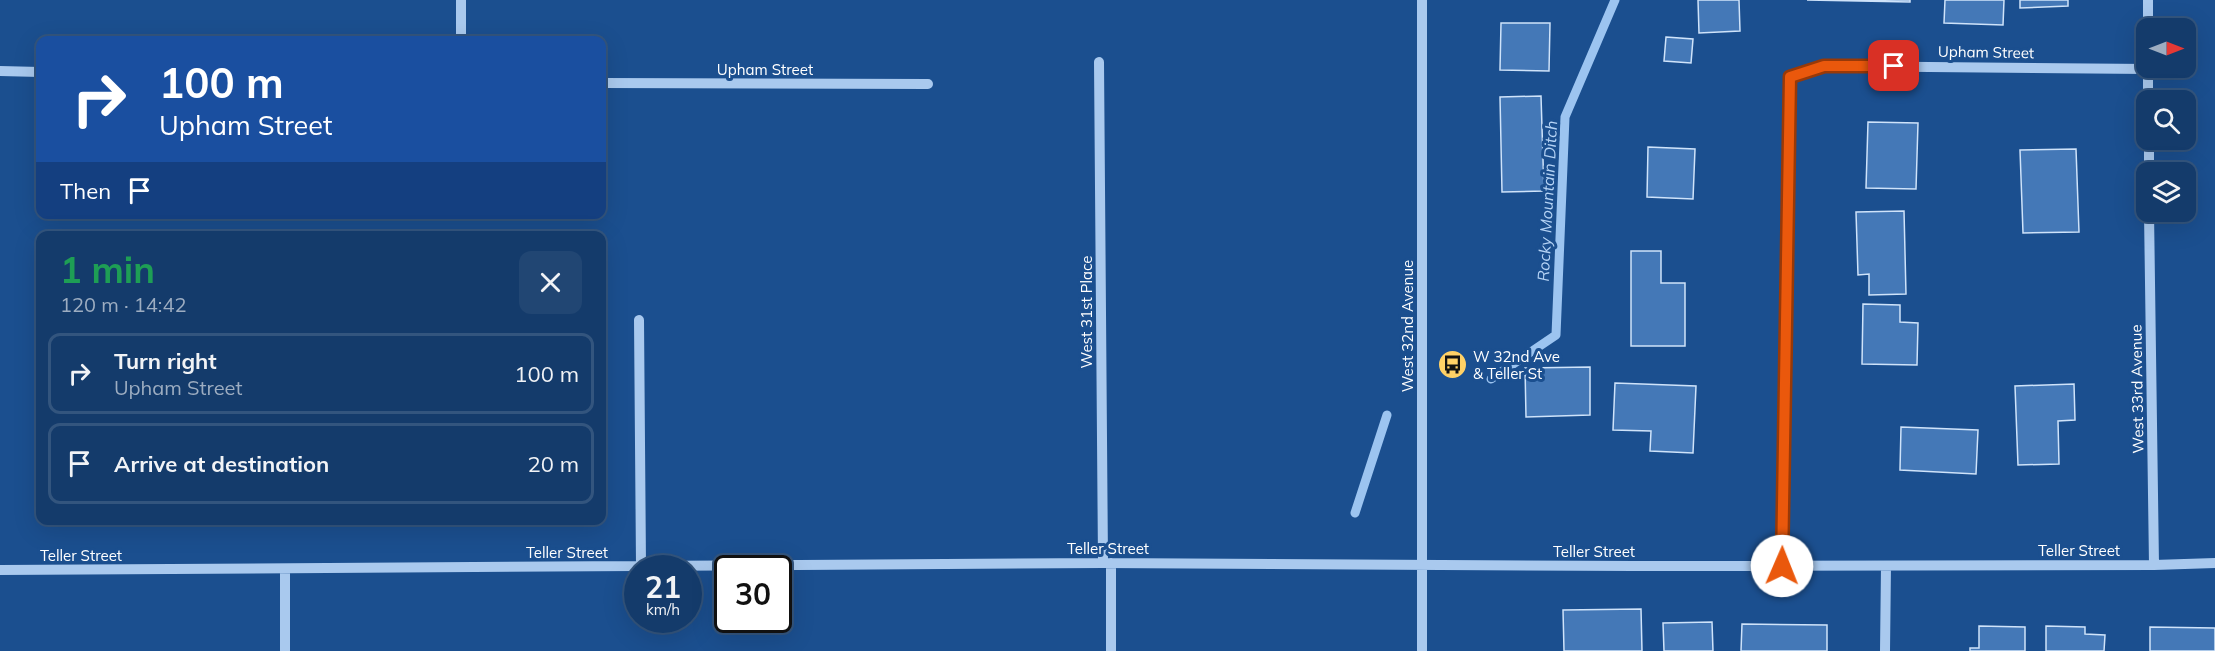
<!DOCTYPE html>
<html lang="en">
<head>
<meta charset="utf-8">
<style>
  :root { --surface:#143b6b; --page:#214673; --text:#f1f3f6; --muted:#9dadc1; --line:#33557e }
  body { margin:0; font-family:Mulish,sans-serif; background:var(--page); color:var(--text); height:100vh; display:flex; flex-direction:column; font-size:22px; white-space:nowrap }
  * { box-sizing:border-box; margin:0 }
  p { font-size:20px; color:var(--muted) }
  .icon { flex:none; width:33px; height:33px; fill:none; stroke:currentColor; stroke-width:2; stroke-linecap:round; stroke-linejoin:round }
  .map { position:relative; flex:1; overflow:hidden }
  .drawer { position:absolute; left:36px; top:231px; width:570px; height:294px; display:flex; flex-direction:column; background:var(--surface); border-radius:12px; box-shadow:0 6px 24px #0002,0 0 0 2px var(--line) }
  .drawer>* { flex:none }
  .top-card { position:absolute; left:36px; top:36px; width:570px; height:183px; border-radius:12px; box-shadow:0 6px 24px #0002,0 0 0 2px var(--line); background:#1a4fa0; color:#fff; overflow:hidden }
  .needle { width:39px; rotate:90deg }
  .buttons { position:absolute; left:2136px; top:18px; display:grid; gap:12px }
  .buttons a { display:grid; place-items:center; width:60px; height:60px; border-radius:12px; background:var(--surface); box-shadow:0 6px 24px #0002,0 0 0 2px var(--line); font-size:30px }
  .speed { position:absolute; left:624px; top:555px; display:flex; gap:12px; font-size:30px; font-weight:700; text-align:center }
  .speed>* { display:grid; place-content:center; width:78px; height:78px; border-radius:50%; background:var(--surface); box-shadow:0 6px 24px #0002,0 0 0 2px var(--line); line-height:1 }
  .speed small { font-size:15px; font-weight:400 }
  .speed .limit { border:3px solid #111; border-radius:9px; background:#fff; color:#111 }
  .pin { position:absolute; display:grid; place-items:center; width:51px; height:51px; color:#fff; margin:-26px; border-radius:12px; box-shadow:0 3px 9px #0006 }
  .me { position:absolute; width:66px; margin:-33px; rotate:1deg; stroke-linejoin:round; filter:drop-shadow(0 0 4px #0008) }
  .turn { display:flex; align-items:center; gap:21px; height:126px; padding:0 24px; font-size:27px }
  .turn .icon { width:78px; height:78px; stroke-width:2.5 }
  .turn b { display:block; font-size:42px; line-height:51px }
  .then { display:flex; align-items:center; height:57px; padding:0 24px; background:#0003; gap:12px; font-size:22px }
  .round { display:grid; place-items:center; flex:none; width:63px; height:63px; border-radius:12px; background:var(--page) }
  .summary { display:flex; align-items:center; justify-content:space-between; height:102px; padding:0 24px }
  h1 { font-size:36px; font-weight:700; line-height:45px; color:#1e9e55 }
  ul { padding:0; list-style:none }
  li { display:flex; align-items:center; gap:18px; height:81px; margin:0 12px 9px; padding:0 12px; border:3px solid var(--line); border-radius:12px }
  li div { flex:1 }
  li b { display:block; font-size:22px }
  li em { font-style:normal }
  .map>svg:first-child { display:block }
  .lines { fill:none; stroke-linecap:round; stroke-linejoin:round }
  .stream { stroke:#9cc4f0; stroke-width:9 }
  .building { fill:#4478b7; stroke:#cfe3fa; stroke-width:1.5 }
  .minor { stroke:#a9c9ee; stroke-width:10 }
  .route-casing { stroke:#983908; stroke-width:15 }
  .route { stroke:#ea580c; stroke-width:10 }
  .labels { text-anchor:middle; dominant-baseline:central; stroke-width:6; stroke-linejoin:round; paint-order:stroke }
  .street-label { font-size:15px; fill:#fff; stroke:#1b4f8f }
  .poi-label { font-size:15px; fill:#fff; stroke:#1b4f8f; text-anchor:start }
  .water-label { font-size:16px; font-style:italic; fill:#b5d3f5; stroke:#1b4f8f }
</style>
</head>
<body>
<div class="map">
<svg width="2215" height="651" viewBox="0 0 2215 651">
  <rect width="100%" height="100%" fill="#1b4f8f"/>
  <g class="lines">
    <!-- stream -->
    <path class="stream" d="M1491,379L1556,335L1565,117L1615,0
      M1355,513L1387,415"/>
  </g>
  <!-- building -->
  <path class="building" d="M1698,0H1739L1740,31L1699,33Z
    M1807,0H1910V2Z
    M1945,0H2004L2003,25L1944,23Z
    M2020,0H2068V6L2020,8Z
    M1501,23H1550L1549,71L1500,70Z
    M1666,37L1693,39L1691,63L1664,61Z
    M1541,96L1544,191L1502,192L1500,97Z
    M1868,122L1918,123L1916,189L1866,188Z
    M1648,147L1695,149L1693,199L1647,197Z
    M2076,149L2079,232L2023,233L2020,150Z
    M1904,211L1906,294L1869,295V274L1858,275L1856,212Z
    M1631,251H1661V283H1685V346H1631Z
    M1863,304L1900,305V322L1918,323L1917,365L1862,364Z
    M1590,367V415L1526,417L1525,368Z
    M1615,383L1696,386L1693,453L1650,451L1651,431L1613,430Z
    M2074,384L2075,420L2058,421L2059,464L2018,465L2015,386Z
    M1901,427L1978,430L1976,474L1900,470Z
    M1641,609L1642,651H1564L1563,610Z
    M1712,622L1713,651H1664L1663,623Z
    M1742,624L1827,625V651H1741Z
    M1979,626L2025,627V651H1970V648H1979Z
    M2046,626L2085,627V634L2105,635L2104,651H2046Z
    M2150,627L2215,628V651H2150Z"/>
  <g class="lines">
    <!-- minor -->
    <path class="minor" d="M1422,0V651
      M2148,28V0
      M461,40V0
      M1099,62L1103,563
      M2148,68V100
      M0,71L40,72
      M602,83L928,84
      M2149,140V172
      M2149,212L2154,565
      M639,320L641,566
      M1782,566L1789,77L1825,66L2148,69
      M285,569V651
      M0,570L1103,563L1634,566L2154,565L2215,563
      M1111,651V563
      M1885,651L1886,566"/>
  </g>
  <g class="lines">
    <defs>
      <path id="route" d="M1782,566L1790,77L1824,66H1894"/>
    </defs>
    <!-- route casing -->
    <use href="#route" class="route-casing"/>
    <!-- route -->
    <use href="#route" class="route"/>
  </g>
  <!-- icons -->
  <defs>
    <symbol id="bus-disc" viewBox="-11 -11 22 22"><circle r="9.5" fill="#ffd166" stroke="#1b4f8f"/><path d="M-5-6H5V4H4V6H2V4H-2V6H-4V4H-5ZM-3.5-4V0h7V-4ZM-3.5 1.2v1.5H-2V1.2ZM2 1.2v1.5H3.5V1.2Z" fill="#111"/></symbol>
  </defs>
  <g fill-rule="evenodd">
    <use href="#bus-disc" x="1436" y="348" width="33" height="33"/>
  </g>
  <g class="labels">
    <!-- street labels -->
    <g class="street-label">
      <text transform="translate(1986 52) rotate(1)">Upham Street</text>
      <text x="765" y="69">Upham Street</text>
      <text transform="translate(1086 312) rotate(-90)">West 31st Place</text>
      <text transform="translate(1407 326) rotate(-90)">West 32nd Avenue</text>
      <text transform="translate(2137 389) rotate(-91)">West 33rd Avenue</text>
      <text x="1108" y="548">Teller Street</text>
      <text x="2079" y="550">Teller Street</text>
      <text x="1594" y="551">Teller Street</text>
      <text x="567" y="552">Teller Street</text>
      <text x="81" y="555">Teller Street</text>
    </g>
    <!-- poi labels -->
    <g class="poi-label">
      <text x="1473" y="356">W 32nd Ave<tspan x="1473" dy="17">&amp; Teller St</tspan></text>
    </g>
    <!-- water labels -->
    <g class="water-label">
      <text transform="translate(1547 201) rotate(-87)">Rocky Mountain Ditch</text>
    </g>
  </g>
</svg>
<div class="buttons">
<a><svg class="needle" viewBox="-14 -14 28 28"><path d="M0-13l5 13h-10z" fill="#e53935"/><path d="M0 13l5-13h-10z" fill="#9dadc1"/></svg></a>
<a><svg class="icon" aria-label="search" viewBox="0 0 24 24"><circle cx="10" cy="10" r="6"/><path d="M15 15l6 6"/></svg></a>
<a><svg class="icon" aria-label="layers" viewBox="0 0 24 24"><path d="M12 4l9 5-9 5-9-5zM3 14l9 5 9-5"/></svg></a>
</div>
<div class="speed"><div>21<small>km/h</small></div><div class="limit">30</div></div>
<div class="pin" style="left:1894px;top:66px;background:#d93025"><svg class="icon" aria-label="arrive" viewBox="0 0 24 24"><path d="M6 21V4h12l-3 4 3 4H6"/></svg></div>
<svg class="me" style="left:1782px;top:566px" viewBox="-20 -20 40 40"><circle r="19" fill="#fff"/><path d="M0-13L10 11 0 6-10 11z" fill="#ea580c"/></svg>
<div class="top-card">
<div class="turn"><svg class="icon" aria-label="right" viewBox="0 0 24 24"><path d="M7 20v-9h11M14 6l5 5-5 5"/></svg><div><b>100 m</b>Upham Street</div></div>
<div class="then">Then<svg class="icon" aria-label="arrive" viewBox="0 0 24 24"><path d="M6 21V4h12l-3 4 3 4H6"/></svg></div>
</div>
<section class="drawer">
<div class="summary"><div><h1>1 min</h1><p>120 m · 14:42</p></div><a class="round"><svg class="icon" aria-label="close" viewBox="0 0 24 24"><path d="M6 6l12 12M18 6L6 18"/></svg></a></div>
<ul>
<li><svg class="icon" aria-label="right" viewBox="0 0 24 24"><path d="M7 20v-9h11M14 6l5 5-5 5"/></svg><div><b>Turn right</b><p>Upham Street</p></div><em>100 m</em></li>
<li><svg class="icon" aria-label="arrive" viewBox="0 0 24 24"><path d="M6 21V4h12l-3 4 3 4H6"/></svg><div><b>Arrive at destination</b></div><em>20 m</em></li>
</ul>
</section>
</div>
</body>
</html>
